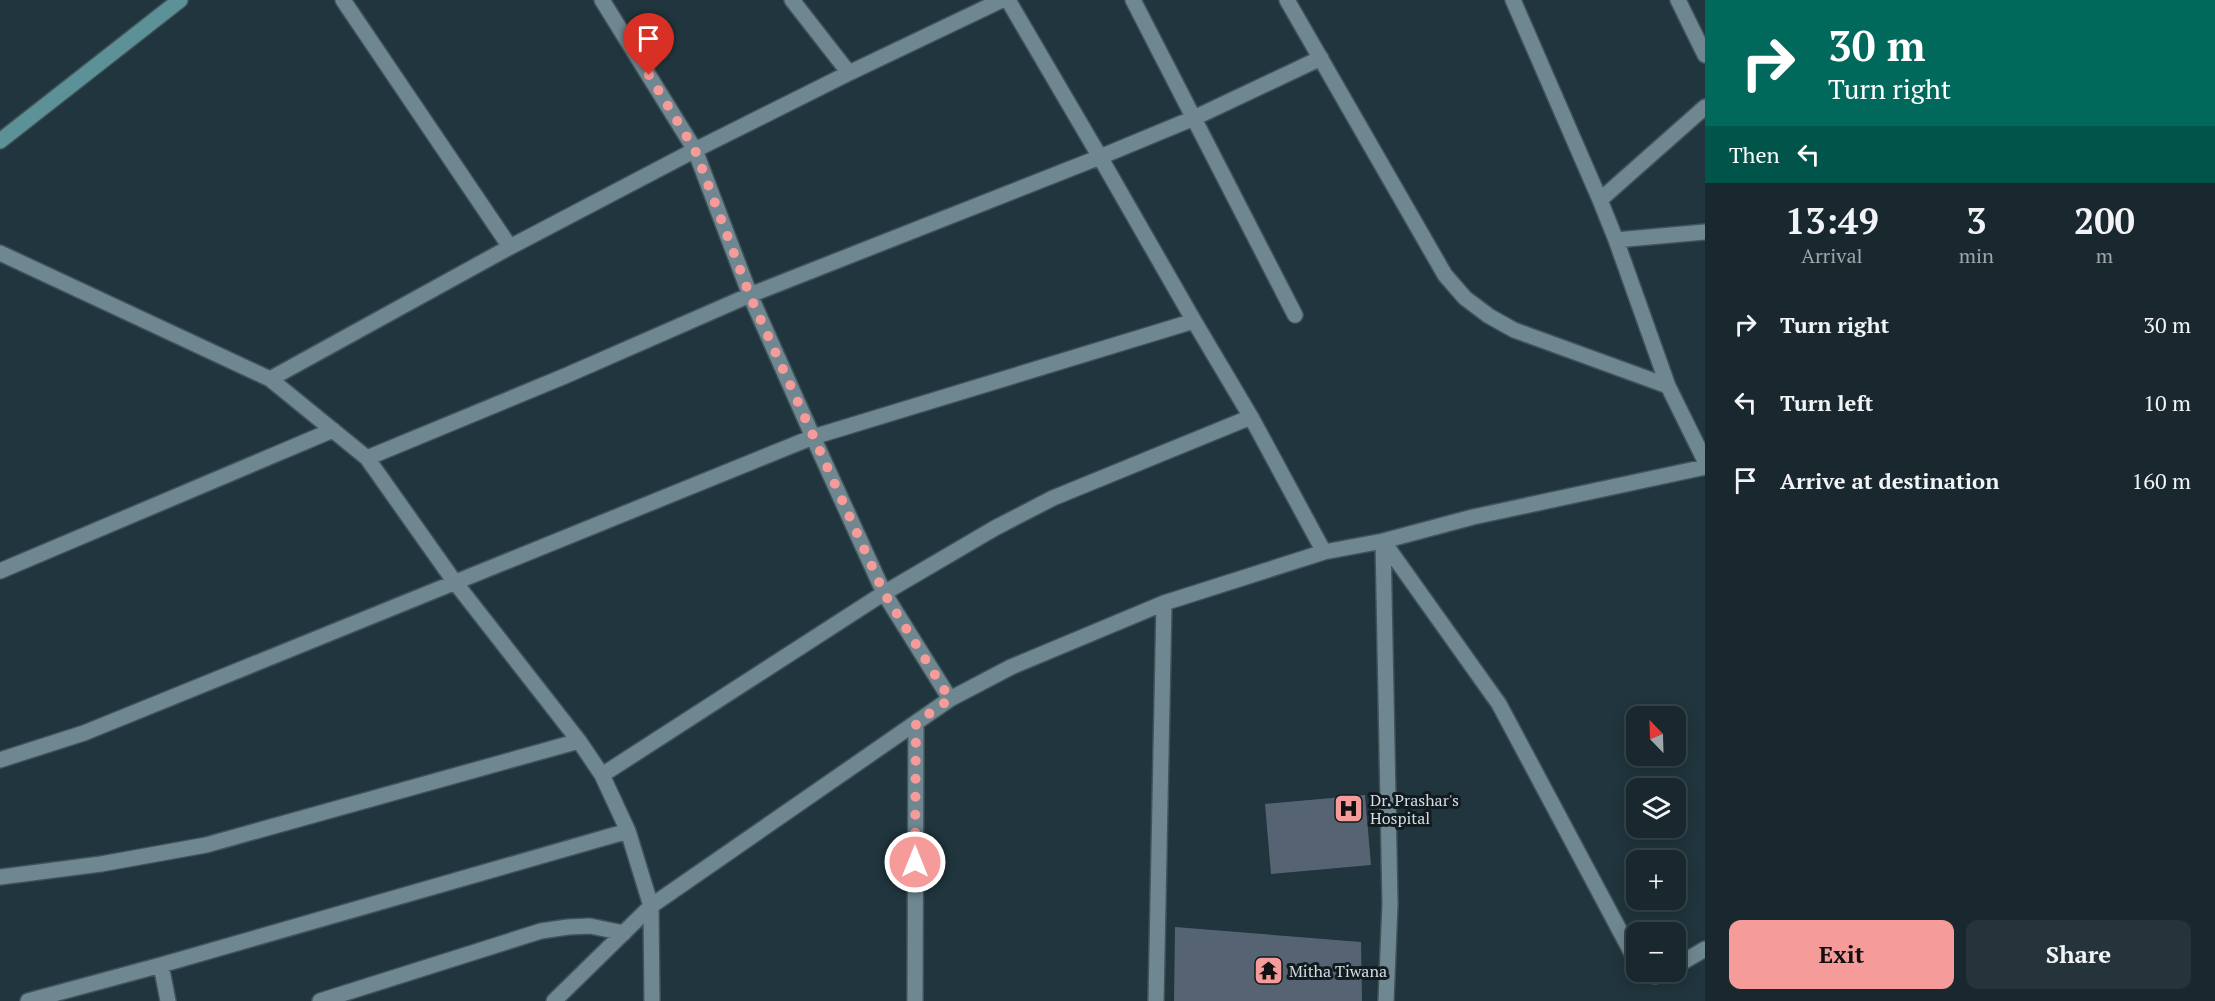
<!DOCTYPE html>
<html lang="en">
<head>
<meta charset="utf-8">
<style>
  :root { --surface:#18282e; --page:#25343a; --text:#f1f3f6; --muted:#9fa6aa; --line:#36444a; --accent:#f59b9a }
  body { margin:0; font-family:"PT Serif",serif; background:var(--page); color:var(--text); height:100vh; display:flex; flex-direction:column; font-size:22px; white-space:nowrap }
  * { box-sizing:border-box; margin:0 }
  p { font-size:20px; color:var(--muted) }
  .icon { flex:none; width:33px; height:33px; fill:none; stroke:currentColor; stroke-width:2; stroke-linecap:round; stroke-linejoin:round }
  .map { position:relative; flex:1; overflow:hidden }
  .drawer { display:flex; flex-direction:column; background:var(--surface); width:510px }
  .drawer>* { flex:none }
  .guide { background:#00695c; color:#fff; overflow:hidden }
  .needle { width:39px; rotate:337deg }
  .fabs { position:absolute; left:1626px; top:706px; display:grid; gap:12px }
  .fabs a { display:grid; place-items:center; width:60px; height:60px; border-radius:12px; background:var(--surface); box-shadow:0 3px 15px #0003,0 0 0 2px var(--line); font-size:30px }
  .pin { position:absolute; display:grid; place-items:center; width:51px; height:51px; color:#fff; margin:-62px -26px; border-radius:50% 50% 50% 0; rotate:-45deg; box-shadow:0 0 6px #0007 }
  .pin .icon { rotate:45deg }
  .me { position:absolute; width:66px; margin:-33px; rotate:0deg; stroke-linejoin:round; filter:drop-shadow(0 0 4px #0008) }
  .turn { display:flex; align-items:center; gap:21px; height:126px; padding:0 24px; font-size:27px }
  .turn .icon { width:78px; height:78px; stroke-width:2.5 }
  .turn b { display:block; font-size:42px; line-height:51px }
  .then { display:flex; align-items:center; height:57px; padding:0 24px; background:#0003; gap:12px; font-size:22px }
  .eta { display:flex; justify-content:space-evenly; align-items:center; height:102px; text-align:center }
  .eta b { font-size:36px; font-weight:700; line-height:42px }
  .primary-button { display:flex; gap:12px; margin-top:auto; padding:12px 24px }
  .primary-button a { flex:1; height:69px; border-radius:12px; background:var(--accent); color:#111; font-size:24px; font-weight:700; line-height:69px; text-align:center }
  .primary-button a+a { background:var(--page); color:var(--text) }
  ul { padding:0; list-style:none }
  li { display:flex; align-items:center; gap:18px; height:78px; padding:0 24px }
  li div { flex:1 }
  li b { display:block; font-size:22px }
  li em { font-style:normal }
  main { display:flex; flex:1; min-height:0 }
  .map>svg:first-child { display:block }
  .building { fill:#566373 }
  .lines { fill:none; stroke-linecap:round; stroke-linejoin:round }
  .street-casing { stroke:#405359; stroke-width:18 }
  .secondary-casing { stroke:#405359; stroke-width:18 }
  .street { stroke:#6f8790; stroke-width:15 }
  .secondary { stroke:#5c9297; stroke-width:15 }
  .route { stroke:#f59b9a; stroke-width:10; stroke-dasharray:0 18 }
  .labels { text-anchor:middle; dominant-baseline:central; stroke-width:6; stroke-linejoin:round; paint-order:stroke }
  .poi-label { font-size:16px; fill:#d1dee3; stroke:#121b1f; text-anchor:start }
</style>
</head>
<body>
<main>
<div class="map">
<svg width="1705" height="1001" viewBox="0 0 1705 1001">
  <rect width="100%" height="100%" fill="#20353d"/>
  <!-- building -->
  <path class="building" d="M1365,795L1371,865L1271,874L1265,804Z
    M1175,927L1361,942L1362,1001H1174Z"/>
  <g class="lines">
    <defs>
      <path id="street" d="M602,0L695,150L849,73L1002,0
        M792,0L849,73
        M1008,0L1100,157L1194,118L1321,58
        M1133,0L1295,315
        M1287,0L1445,275L1465,298L1489,316L1514,330L1668,386
        M1513,0L1600,200
        M1678,0L1705,55
        M1705,232L1616,240L1668,386L1705,461
        M1616,240L1600,200L1705,107
        M0,253L270,379L367,458L454,581L579,741L602,775L628,831L651,906L554,1001
        M270,379L510,247L343,0
        M1251,417L1324,552
        M367,458L565,376L750,295L1100,157L1194,321L1251,417L1053,498L995,528L884,593L813,437L1194,321
        M1383,541L1499,704L1636,961
        M1383,541L1390,904L1386,1001
        M0,571L333,430
        M0,760L84,733L813,437L750,295L695,150L510,247
        M602,775L884,593L950,699
        M0,877L101,864L206,845L579,741
        M161,965L168,1001
        M1676,966L1705,949
        M1648,972L1655,976L1664,972
        M28,1001L161,965L628,831
        M320,1001L541,931L568,927L590,926L624,933
        M652,1001L651,906L950,699L1011,667L1164,603L1324,552L1383,541L1473,517L1705,467
        M915,1001L916,723
        M1156,1001L1164,603"/>
      <path id="secondary" d="M0,141L180,0"/>
    </defs>
    <!-- street casing -->
    <use href="#street" class="street-casing"/>
    <!-- secondary casing -->
    <use href="#secondary" class="secondary-casing"/>
    <!-- street -->
    <use href="#street" class="street"/>
    <!-- secondary -->
    <use href="#secondary" class="secondary"/>
  </g>
  <g class="lines">
    <!-- route -->
    <path class="route" d="M649,75L695,150L750,296L884,593L950,699L916,723L915,862"/>
  </g>
  <!-- icons -->
  <defs>
    <symbol id="hospital-square" viewBox="-11 -11 22 22"><rect x="-9" y="-9" width="18" height="18" rx="4" fill="#f59b9a" stroke="#121b1f"/><path d="M-5-5h3v3.5h4V-5h3V5h-3V1.5h-4V5h-3Z" fill="#111"/></symbol>
    <symbol id="temple-square" viewBox="-11 -11 22 22"><rect x="-9" y="-9" width="18" height="18" rx="4" fill="#f59b9a" stroke="#121b1f"/><path d="M0-6L5-2H3V0L6.5 2.5H4V6H1.5V3h-3V6H-4V2.5H-6.5L-3 0V-2H-5Z" fill="#111"/></symbol>
  </defs>
  <g fill-rule="evenodd">
    <use href="#hospital-square" x="1332" y="792" width="33" height="33"/>
    <use href="#temple-square" x="1252" y="954" width="33" height="33"/>
  </g>
  <g class="labels">
    <!-- poi labels -->
    <g class="poi-label">
      <text x="1370" y="800">Dr. Prashar's<tspan x="1370" dy="18">Hospital</tspan></text>
      <text x="1289" y="971">Mitha Tiwana</text>
    </g>
  </g>
</svg>
<div class="fabs">
<a><svg class="needle" viewBox="-14 -14 28 28"><path d="M0-13l5 13h-10z" fill="#e53935"/><path d="M0 13l5-13h-10z" fill="#9fa6aa"/></svg></a>
<a><svg class="icon" aria-label="layers" viewBox="0 0 24 24"><path d="M12 4l9 5-9 5-9-5zM3 14l9 5 9-5"/></svg></a>
<a>+</a>
<a>−</a>
</div>
<div class="pin" style="left:649px;top:75px;background:#d93025"><svg class="icon" aria-label="arrive" viewBox="0 0 24 24"><path d="M6 21V4h12l-3 4 3 4H6"/></svg></div>
<svg class="me" style="left:915px;top:862px" viewBox="-20 -20 40 40"><circle r="17" fill="#f59b9a" stroke="#fff" stroke-width="3"/><path d="M0-11L8 9 0 5-8 9z" fill="#fff"/></svg>
</div>
<section class="drawer">
<div class="guide">
<div class="turn"><svg class="icon" aria-label="right" viewBox="0 0 24 24"><path d="M7 20v-9h11M14 6l5 5-5 5"/></svg><div><b>30 m</b>Turn right</div></div>
<div class="then">Then<svg class="icon" aria-label="left" viewBox="0 0 24 24"><path d="M17 20v-9H6M10 6l-5 5 5 5"/></svg></div>
</div>
<div class="eta">
<div><b>13:49</b><p>Arrival</p></div>
<div><b>3</b><p>min</p></div>
<div><b>200</b><p>m</p></div>
</div>
<ul>
<li><svg class="icon" aria-label="right" viewBox="0 0 24 24"><path d="M7 20v-9h11M14 6l5 5-5 5"/></svg><div><b>Turn right</b></div><em>30 m</em></li>
<li><svg class="icon" aria-label="left" viewBox="0 0 24 24"><path d="M17 20v-9H6M10 6l-5 5 5 5"/></svg><div><b>Turn left</b></div><em>10 m</em></li>
<li><svg class="icon" aria-label="arrive" viewBox="0 0 24 24"><path d="M6 21V4h12l-3 4 3 4H6"/></svg><div><b>Arrive at destination</b></div><em>160 m</em></li>
</ul>
<div class="primary-button"><a>Exit</a><a>Share</a></div>
</section>
</main>
</body>
</html>
